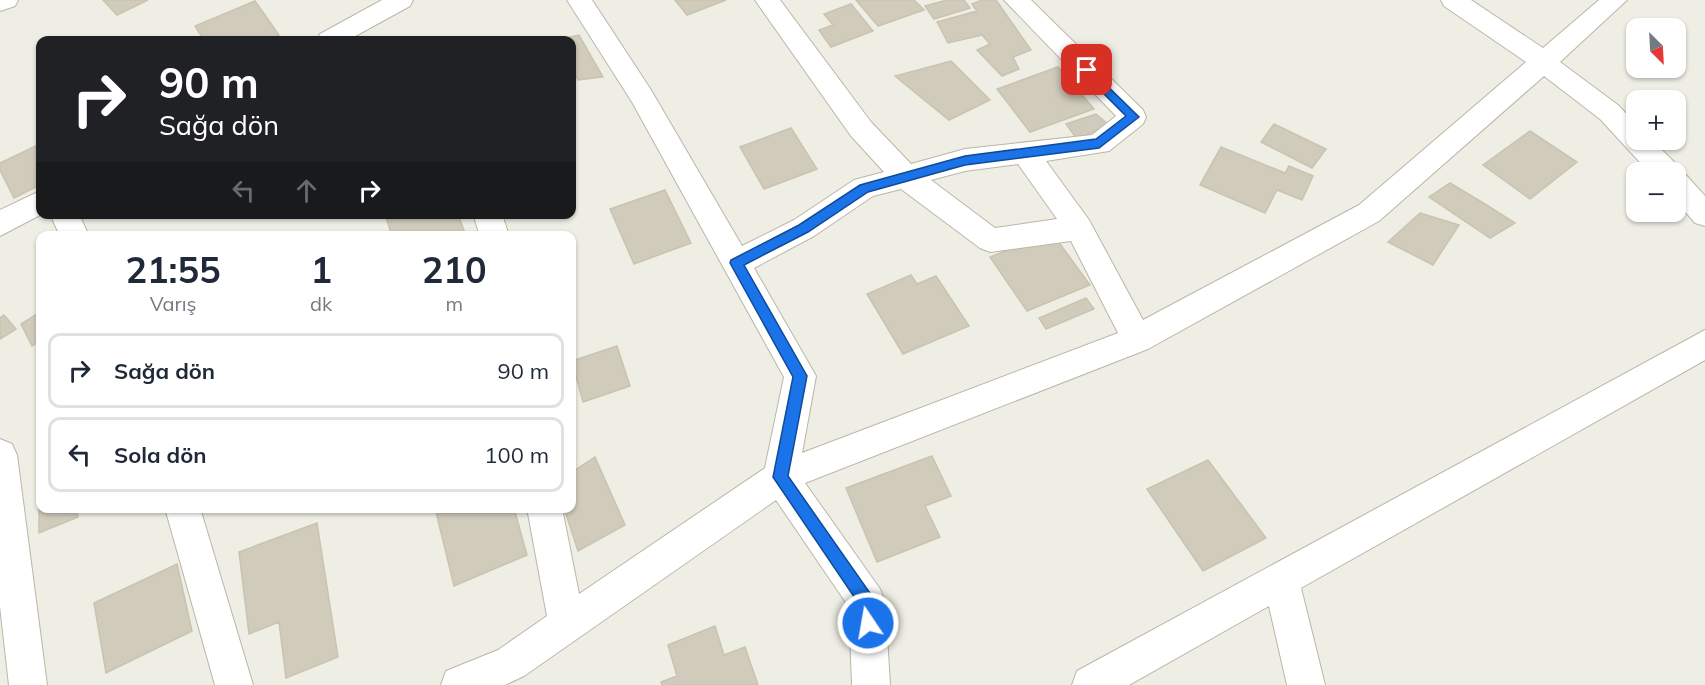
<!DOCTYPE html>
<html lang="tr">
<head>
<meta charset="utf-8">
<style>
  :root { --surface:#fff; --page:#f6f6f7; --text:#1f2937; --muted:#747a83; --line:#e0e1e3 }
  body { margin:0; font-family:Mulish,sans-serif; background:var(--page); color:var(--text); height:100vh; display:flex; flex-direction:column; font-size:22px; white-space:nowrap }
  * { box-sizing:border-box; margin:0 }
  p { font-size:20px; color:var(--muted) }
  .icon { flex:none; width:33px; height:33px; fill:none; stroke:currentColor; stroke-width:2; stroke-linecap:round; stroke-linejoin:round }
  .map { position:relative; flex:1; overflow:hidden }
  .drawer { position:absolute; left:36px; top:231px; width:540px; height:282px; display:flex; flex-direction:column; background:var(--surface); border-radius:12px; box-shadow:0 2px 4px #0004 }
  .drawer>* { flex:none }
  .guide { position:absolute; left:36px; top:36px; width:540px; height:183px; border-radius:12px; box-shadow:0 2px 4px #0004; background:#202124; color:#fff; overflow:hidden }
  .needle { width:39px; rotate:156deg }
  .buttons { position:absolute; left:1626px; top:18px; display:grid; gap:12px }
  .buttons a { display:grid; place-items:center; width:60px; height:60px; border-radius:12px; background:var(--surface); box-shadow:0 2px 4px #0004; font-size:30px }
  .pin { position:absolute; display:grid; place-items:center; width:51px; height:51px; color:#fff; margin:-26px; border-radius:12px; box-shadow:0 3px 9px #0006 }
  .me { position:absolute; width:66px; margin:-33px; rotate:348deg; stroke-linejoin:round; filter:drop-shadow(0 0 4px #0008) }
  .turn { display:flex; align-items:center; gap:21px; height:126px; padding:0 24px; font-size:27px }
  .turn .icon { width:78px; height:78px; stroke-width:2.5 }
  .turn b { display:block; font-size:42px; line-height:51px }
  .lanes { display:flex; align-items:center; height:57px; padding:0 24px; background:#0003; justify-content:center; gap:30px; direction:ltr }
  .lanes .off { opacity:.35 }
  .eta { display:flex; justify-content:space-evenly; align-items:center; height:102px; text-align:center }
  .eta b { font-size:36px; font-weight:700; line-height:42px }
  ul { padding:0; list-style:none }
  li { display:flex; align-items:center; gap:18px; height:75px; margin:0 12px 9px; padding:0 12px; border:3px solid var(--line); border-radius:12px }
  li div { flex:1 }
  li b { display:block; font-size:22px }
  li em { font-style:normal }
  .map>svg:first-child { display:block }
  .building { fill:#d0cbbb; stroke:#c9c3af; stroke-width:1.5 }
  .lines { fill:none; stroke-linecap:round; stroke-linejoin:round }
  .minor-casing { stroke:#bab6a8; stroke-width:2 }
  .minor { fill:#fff; fill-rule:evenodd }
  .route { fill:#1a73e8; stroke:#114b97; stroke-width:1.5 }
</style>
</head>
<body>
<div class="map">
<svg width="1705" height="685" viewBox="0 0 1705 685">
  <rect width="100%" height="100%" fill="#efeee4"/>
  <!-- building -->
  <path class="building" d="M103,0H148L117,15Z
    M675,0H726L687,15Z
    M856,0H914L924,10L878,26Z
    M947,0H964L970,8L934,19L925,6Z
    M982,0H996L1031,50L1013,57L1019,69L1002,76L977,50L990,44L982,35L948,43L937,22L977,11L972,4Z
    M255,1L279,35L268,40H204L195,26Z
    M851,4L873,31L831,47L819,30L833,25L824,14Z
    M579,35L603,77L578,80L572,68V40H556Z
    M951,61L990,100L949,120L895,76Z
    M1058,67L1094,109L1030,132L997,89Z
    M1096,114L1109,125L1077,139L1066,124Z
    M1274,124L1326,149L1312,168L1261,142Z
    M791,128L817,169L764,189L740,147Z
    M1530,131L1577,162L1530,199L1483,165Z
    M40,144V185L14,198L0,170V163Z
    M1221,147L1285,173L1289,166L1313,176L1302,200L1277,190L1265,213L1200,185Z
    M1450,183L1485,204L1515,223L1490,238L1429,197Z
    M665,190L691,243L634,264L610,209Z
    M1420,213L1459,225L1433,265L1388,242Z
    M385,214H458L466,236H392Z
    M1052,233L1090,285L1027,311L990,257Z
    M911,275L917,284L936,276L969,326L903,354L867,294Z
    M1086,298L1094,309L1046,329L1039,318Z
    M40,312V341L32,346L21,324Z
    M4,315L16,329L0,339V318Z
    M617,346L630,386L583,402L572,361Z
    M932,456L951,496L925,506L940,537L877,562L846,488Z
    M595,457L625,525L578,551L564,508H572V472Z
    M1208,460L1266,538L1203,571L1147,489Z
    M39,507L77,508L78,517L39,533Z
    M435,508H514L527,555L454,586Z
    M317,523L338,657L286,678L279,622L249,634L239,552Z
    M177,564L192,631L106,673L94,603Z
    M715,626L724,655L745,647L758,685H662L661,682L677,676L668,645Z"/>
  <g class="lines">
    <defs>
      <path id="minor" d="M0,0H18L15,6L0,11Z
        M382,0H413L410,6L348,40H317L320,34Z
        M567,0H592L651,90L742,246L794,220L854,180L884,172L851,136L755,0H780L871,122L911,164L965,149L1092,135L1116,116L1004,0H1031L1143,110L1146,117L1143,124L1109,151L1046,161L1089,220L1143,320L1359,205L1526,62L1444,6L1441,0H1471L1543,48L1599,0H1627L1560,62L1618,105L1636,124V140H1652L1676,164L1679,173L1686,175L1705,196V226L1695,223L1676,201V172H1649L1600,119L1544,76L1379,221L1148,349L805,483L880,589L885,602L890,685H852L849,607L776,500L524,676L505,685H441L446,671L498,650L547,616L527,508H562L579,594L765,468L784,377L632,102ZM1018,164L1057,219L995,228L931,180L965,171ZM901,189L980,248L990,252L1071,241L1118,333L802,453L816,376L754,268L814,236L873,196Z
        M40,191L42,214L0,236V210Z
        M50,214H79L89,236H60Z
        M473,214H502L509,236H480Z
        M1705,330V360L1301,588L1325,685H1287L1269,606L1129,685H1072L1077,671Z
        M0,439L12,444L17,455L47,685H9L0,606Z
        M165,508H200L253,685H215Z"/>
    </defs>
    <!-- minor casing -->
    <use href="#minor" class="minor-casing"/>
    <!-- minor -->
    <use href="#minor" class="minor"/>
  </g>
  <!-- route -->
  <path class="route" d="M1087,66L1139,117L1099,148L965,165L868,192L808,232L744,265L807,376L788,476L872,596L876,623L873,628L868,631L862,628L859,604L773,477L793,377L730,263L731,260L799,225L860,185L965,156L1096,139L1126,116L1083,73L1081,70Z"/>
</svg>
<div class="buttons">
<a><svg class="needle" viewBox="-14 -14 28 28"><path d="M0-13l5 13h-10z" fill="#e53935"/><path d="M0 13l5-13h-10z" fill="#747a83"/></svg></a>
<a>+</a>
<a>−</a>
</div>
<div class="pin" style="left:1087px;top:70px;background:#d93025"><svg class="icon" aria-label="arrive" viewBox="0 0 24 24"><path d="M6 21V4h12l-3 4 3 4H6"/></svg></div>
<svg class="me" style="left:868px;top:623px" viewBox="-20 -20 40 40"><circle r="17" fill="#1a73e8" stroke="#fff" stroke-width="3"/><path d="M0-11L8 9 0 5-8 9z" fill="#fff"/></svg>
<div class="guide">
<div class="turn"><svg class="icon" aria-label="right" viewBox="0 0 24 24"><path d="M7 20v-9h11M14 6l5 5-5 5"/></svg><div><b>90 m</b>Sağa dön</div></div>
<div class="lanes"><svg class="icon off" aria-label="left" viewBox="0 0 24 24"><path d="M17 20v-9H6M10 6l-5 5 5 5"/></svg><svg class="icon off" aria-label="ahead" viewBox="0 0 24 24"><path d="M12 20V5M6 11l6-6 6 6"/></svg><svg class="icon" aria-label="right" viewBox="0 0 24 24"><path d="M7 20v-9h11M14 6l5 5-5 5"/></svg></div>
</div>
<section class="drawer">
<div class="eta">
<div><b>21:55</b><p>Varış</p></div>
<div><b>1</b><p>dk</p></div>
<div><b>210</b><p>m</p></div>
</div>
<ul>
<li><svg class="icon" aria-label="right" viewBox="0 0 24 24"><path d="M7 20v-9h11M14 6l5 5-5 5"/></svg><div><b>Sağa dön</b></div><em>90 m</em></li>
<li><svg class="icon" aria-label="left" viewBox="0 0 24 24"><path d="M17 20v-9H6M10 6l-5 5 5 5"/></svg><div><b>Sola dön</b></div><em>100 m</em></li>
</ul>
</section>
</div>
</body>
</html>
